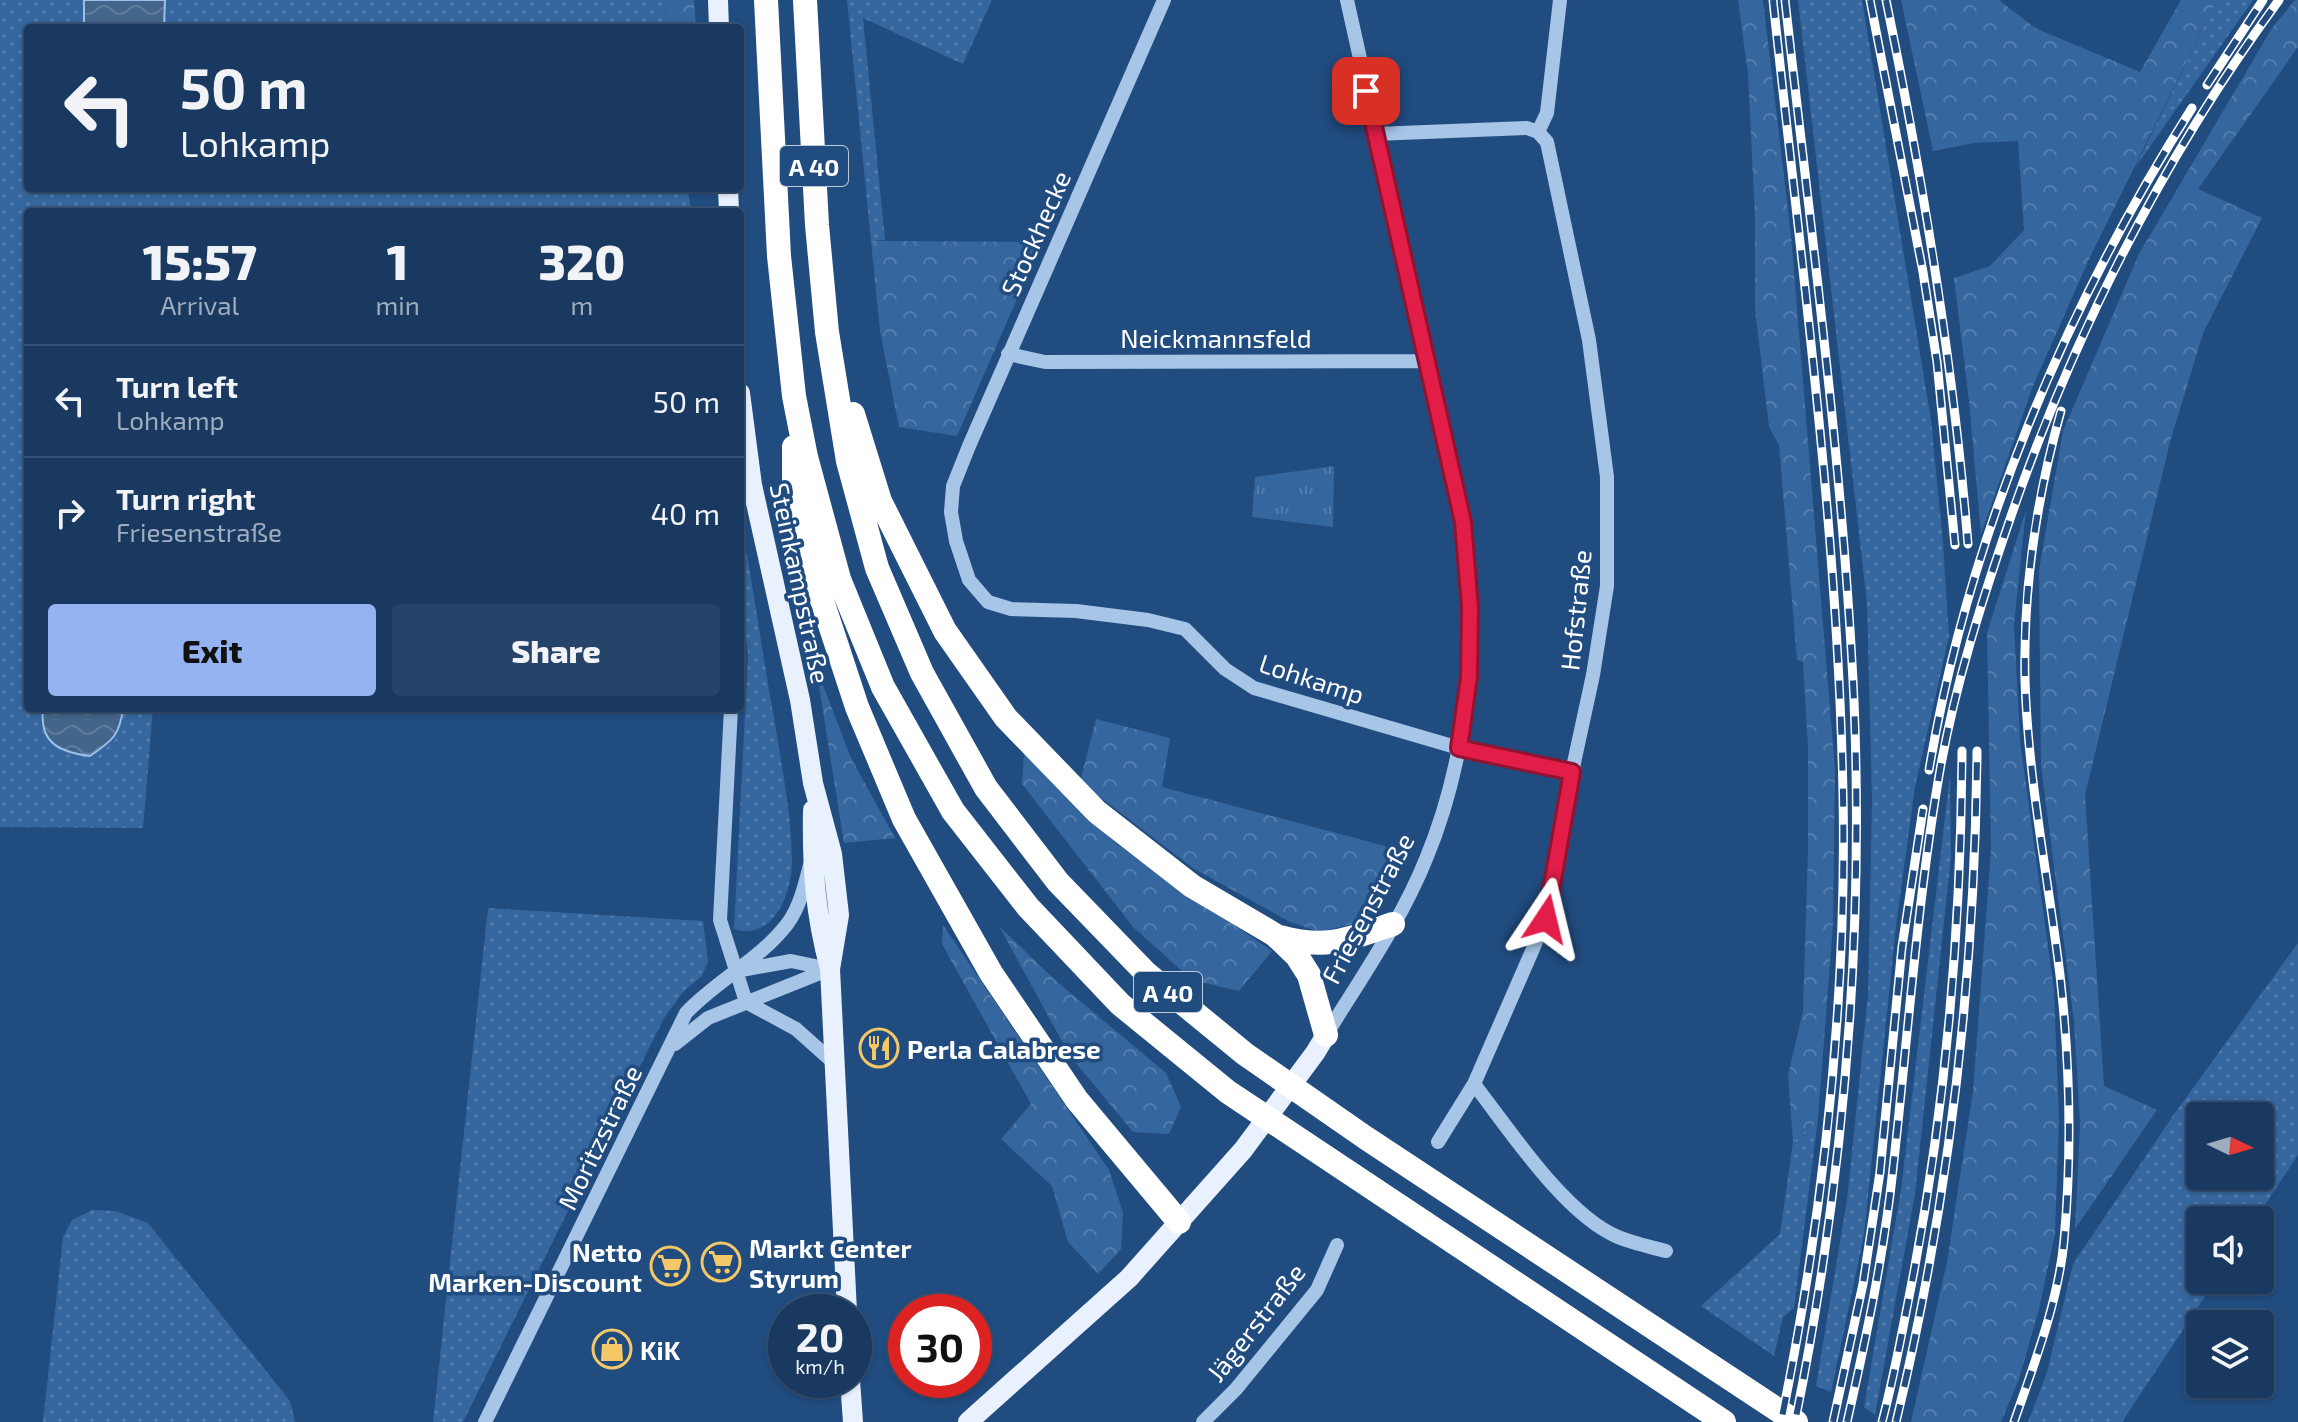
<!DOCTYPE html>
<html lang="en">
<head>
<meta charset="utf-8">
<style>
  :root { --surface:#193960; --page:#264469; --text:#f1f3f6; --muted:#9facbd; --line:#375375; --accent:#95b2f1 }
  body { margin:0; font-family:"Exo 2",sans-serif; background:var(--page); color:var(--text); height:100vh; display:flex; flex-direction:column; font-size:30px; white-space:nowrap }
  * { box-sizing:border-box; margin:0 }
  p { font-size:26px; color:var(--muted) }
  .icon { flex:none; width:44px; height:44px; fill:none; stroke:currentColor; stroke-width:2; stroke-linecap:round; stroke-linejoin:round }
  .map { position:relative; flex:1; overflow:hidden }
  .panel { position:absolute; left:24px; top:208px; width:720px; height:504px; display:flex; flex-direction:column; background:var(--surface); border-radius:8px; box-shadow:0 2px 6px #0004,0 0 0 2px var(--line) }
  .panel>* { flex:none }
  .banner { position:absolute; left:24px; top:24px; width:720px; height:168px; border-radius:8px; box-shadow:0 2px 6px #0004,0 0 0 2px var(--line); background:#193960; color:var(--text); overflow:hidden }
  .needle { width:52px; rotate:95deg }
  .fabs { position:absolute; left:2186px; top:1102px; display:grid; gap:16px }
  .fabs a { display:grid; place-items:center; width:88px; height:88px; border-radius:8px; background:var(--surface); box-shadow:0 2px 6px #0004,0 0 0 2px var(--line); font-size:40px }
  .speed { position:absolute; left:768px; top:1294px; display:flex; gap:16px; font-size:40px; font-weight:700; text-align:center }
  .speed>* { display:grid; place-content:center; width:104px; height:104px; border-radius:50%; background:var(--surface); box-shadow:0 2px 6px #0004,0 0 0 2px var(--line); line-height:1 }
  .speed small { font-size:20px; font-weight:400 }
  .speed .limit { border:12px solid #d22; background:#fff; color:#111 }
  .pin { position:absolute; display:grid; place-items:center; width:68px; height:68px; color:#fff; margin:-34px; border-radius:16px; box-shadow:0 4px 12px #0006 }
  .me { position:absolute; width:88px; margin:-44px; rotate:10deg; stroke-linejoin:round; filter:drop-shadow(0 0 6px #0008) }
  .turn { display:flex; align-items:center; gap:28px; height:168px; padding:0 24px; font-size:36px }
  .turn .icon { width:104px; height:104px; stroke-width:2.5 }
  .turn b { display:block; font-size:56px; line-height:68px }
  .eta { display:flex; justify-content:space-evenly; align-items:center; height:136px; text-align:center }
  .eta b { font-size:48px; font-weight:800; line-height:56px }
  .action { display:flex; gap:16px; margin-top:auto; padding:16px 24px }
  .action a { flex:1; height:92px; border-radius:8px; background:var(--accent); color:#111; font-size:32px; font-weight:800; line-height:92px; text-align:center }
  .action a+a { background:var(--page); color:var(--text) }
  ul { padding:0; list-style:none }
  li { display:flex; align-items:center; gap:24px; height:112px; padding:0 24px; border-top:2px solid var(--line) }
  li div { flex:1 }
  li b { display:block; font-size:30px }
  li em { font-style:normal }
  .map>svg:first-child { display:block }
  .grass { fill:url(#grass-dots); fill-rule:evenodd }
  .forest { fill:url(#forest-crowns) }
  .park { fill:url(#park-tufts) }
  .water { fill:url(#water-waves); stroke:#9ac0e9; stroke-width:2 }
  .lines { fill:none; stroke-linecap:round; stroke-linejoin:round }
  .minor { stroke:#a6c5e7; stroke-width:14 }
  .major { stroke:#e8f1fd; stroke-width:20 }
  .highway { stroke:#fff; stroke-width:24 }
  .rail-casing { stroke:#fff; stroke-width:9 }
  .rail { stroke:#214c80; stroke-width:6; stroke-dasharray:18; stroke-linecap:butt }
  .route-casing { stroke:#92132f; stroke-width:20 }
  .route { stroke:#e11d48; stroke-width:14 }
  .labels { text-anchor:middle; dominant-baseline:central; stroke-width:7; stroke-linejoin:round; paint-order:stroke }
  .shield { fill:#214c80; stroke:#bcc9d9; stroke-width:2 }
  .shield-label { font-size:24px; font-weight:bold; fill:#fff }
  .street-label { font-size:26px; fill:#fff; stroke:#214c80 }
  .poi-label { font-size:26px; font-weight:bold; fill:#fff; stroke:#214c80; text-anchor:start }
</style>
</head>
<body>
<div class="map">
<svg width="2298" height="1422" viewBox="0 0 2298 1422">
  <defs>
    <pattern id="grass-dots" width="8" height="8" patternUnits="userSpaceOnUse" patternTransform="scale(2)"><rect width="8" height="8" fill="#35669e"/><path d="M2 2h.1M6 6h.1" fill="none" stroke="#537dad" stroke-width="1.8" stroke-linecap="round"/></pattern>
    <pattern id="forest-crowns" width="20" height="18" patternUnits="userSpaceOnUse" patternTransform="scale(2)"><rect width="20" height="18" fill="#35669e"/><path d="M2 6a3 3 0 1 1 6 0M12 15a3 3 0 1 1 6 0" fill="none" stroke="#537dad"/></pattern>
    <pattern id="park-tufts" width="24" height="20" patternUnits="userSpaceOnUse" patternTransform="scale(2)"><rect width="24" height="20" fill="#35669e"/><path d="M3 7l-1-3M5 7V3M7 7l1-3M15 17l-1-3M17 17v-4M19 17l1-3" fill="none" stroke="#537dad"/></pattern>
    <pattern id="water-waves" width="16" height="10" patternUnits="userSpaceOnUse" patternTransform="scale(2)"><rect width="16" height="10" fill="#44658a"/><path d="M0 5q4-4 8 0t8 0" fill="none" stroke="#607c9c"/></pattern>
  </defs>
  <rect width="100%" height="100%" fill="#214c80"/>
  <!-- grass -->
  <path class="grass" d="M0,0H84V28H28V188H688L691,212H28V708H43L41,724L121,725L123,708H153L143,828L0,827Z
    M165,0H665L666,28H164Z
    M847,0H992L963,64L863,18L885,240L871,241Z
    M1798,0H1862L1931,420L1943,543L1949,636L1915,787L1896,926L1864,1235L1831,1392L1816,1386L1847,1200L1868,996L1872,801L1867,603Z
    M2217,0H2253L2135,168Z
    M740,526L748,560C757,615 765,669 775,724C782,768 791,813 792,858C793,892 774,942 734,929L748,655L746,639L740,627Z
    M1950,775L1951,856L1915,1194L1875,1415L1864,1407L1901,1190Z
    M488,908L703,921L708,961L702,976L683,992L664,1018L463,1422H433Z
    M2298,943V1155L2255,1220H2200V1280H2216L2122,1422H2028L2047,1372L2073,1264L2172,1117ZM2200,1116H2260V1176H2200Z
    M1818,1119L1794,1308L1783,1317L1774,1356L1701,1306L1780,1234L1793,1142Z
    M92,1210L115,1211L148,1223L290,1401L295,1422H43L63,1237L72,1220Z"/>
  <!-- forest -->
  <path class="forest" d="M665,0H694L696,28H666Z
    M1738,0H1763L1791,235L1835,769L1833,924L1818,1119L1793,1142L1788,1075L1803,1011L1808,849V747L1803,662L1797,660L1779,445L1769,427L1755,309V217L1748,75Z
    M1901,0H1999L2035,28L2140,72L2181,0H2217L2090,257L2033,386L1981,534L1969,401L1954,278L1990,266L2024,230L2018,141L1974,143L1933,151Z
    M2295,0H2298V47L2198,189L2262,218L2203,333L2170,442L2085,795L2104,1086L2157,1110L2075,1229L2080,1124L2074,1021L2041,766L2039,570L2063,431L2139,254L2272,28Z
    M871,241L1042,242L957,436L899,427L880,331Z
    M2026,510L2014,625L2020,741L2054,990L2059,1119L2055,1234L2039,1309L2019,1379L2001,1422H1911L1947,1262L1973,1091L1991,850L1987,633Z
    M816,667L851,758L895,838L844,843Z
    M1096,719L1170,738L1162,787L1408,852L1365,921L1319,932L1290,922L1193,868L1080,782Z
    M1024,753L1117,844L1272,951L1239,991L1192,980L1133,927L1022,784Z
    M943,925L1109,1170L1123,1212L1121,1249L1098,1274L1068,1242L1052,1186L1001,1139L1031,1104L942,944Z
    M999,926L1055,980L1166,1073L1181,1107L1169,1134L1133,1132L1070,1056Z"/>
  <!-- park -->
  <path class="park" d="M1334,466L1333,527L1252,517L1255,477Z"/>
  <!-- water -->
  <path class="water" d="M84,0H165L164,28H84Z
    M43,708H123C120,735 112,741 90,756C59,752 39,743 43,708Z"/>
  <g class="lines">
    <!-- minor -->
    <path class="minor" d="M1164,0L969,446L953,486L951,512L956,541L969,580L988,602L1011,609L1076,611L1148,620L1185,629L1225,669L1254,688L1459,748L1572,772
      M1538,132L1547,113L1560,0
      M1375,134L1527,128L1538,132L1547,142L1589,340L1607,477V586L1593,675L1572,772L1546,919L1474,1084C1509,1129 1565,1215 1618,1237C1633,1243 1650,1247 1666,1251
      M1008,354L1045,362L1425,361
      M731,708L720,920L746,1002
      M736,971L791,961L829,969
      M746,1002L796,1029L833,1062
      M1326,1035C1361,978 1401,921 1426,859C1458,782 1473,691 1470,607C1469,579 1465,550 1463,522L1347,0
      M675,1044L708,1018L830,969
      M1438,1142L1474,1084
      M485,1422L686,1013C717,980 761,959 788,923C800,906 805,885 810,865
      M1203,1422L1236,1389L1317,1290L1337,1245"/>
    <!-- major -->
    <path class="major" d="M718,0L719,28
      M728,188L729,212
      M740,393L752,485L800,700L813,783L832,854L839,915L830,969
      M813,810C812,868 815,913 830,969L847,1312
      M850,1380L853,1422
      M968,1422L1129,1278L1243,1150L1315,1053L1326,1035"/>
    <!-- highway -->
    <path class="highway" d="M766,0L779,256L794,396L806,457L839,579L883,687L953,811L1028,907L1120,1004L1228,1092L1724,1422
      M805,0L817,225L827,332L848,461L877,568L922,673L986,788L1058,882L1146,973L1245,1054L1366,1138L1796,1422
      M853,414L880,501L945,631L1006,718L1097,812L1192,886L1275,935L1297,956L1309,975L1326,1035
      M794,447V483L812,570L857,707L904,819L991,973L1077,1100L1179,1222
      M1280,937C1328,950 1348,939 1393,924"/>
    <defs>
      <path id="rail" d="M1773,0C1801,264 1838,529 1843,794C1847,1005 1823,1216 1781,1422
        M1785,0C1811,233 1843,466 1854,701C1864,943 1843,1185 1795,1422
        M1870,0L1923,272L1937,362L1955,545
        M1886,0C1923,180 1953,361 1968,544
        M2207,85L2263,0
        M1929,770C1968,538 2066,306 2192,108
        M1833,1422L1863,1284L1880,1172L1902,947L1923,809
        M1847,1422C1866,1339 1884,1254 1893,1169C1908,1036 1917,902 1940,770C1955,686 1981,603 2009,522C2073,336 2162,159 2279,0
        M1882,1422C1893,1381 1901,1338 1909,1297C1945,1117 1961,934 1962,751
        M1896,1422C1949,1202 1975,976 1977,751
        M2014,1422C2034,1364 2058,1303 2064,1241C2072,1153 2070,1063 2060,975C2048,877 2028,779 2025,680C2023,588 2036,500 2061,411"/>
    </defs>
    <!-- rail casing -->
    <use href="#rail" class="rail-casing"/>
    <!-- rail -->
    <use href="#rail" class="rail"/>
  </g>
  <g class="lines">
    <defs>
      <path id="route" d="M1366,91L1463,522L1470,608L1469,677L1459,748L1572,772L1546,919"/>
    </defs>
    <!-- route casing -->
    <use href="#route" class="route-casing"/>
    <!-- route -->
    <use href="#route" class="route"/>
  </g>
  <!-- icons -->
  <defs>
    <symbol id="restaurant-ring" viewBox="-11 -11 22 22"><circle r="9.5" fill="#214c80" stroke="#f4c867" stroke-width="1.5"/><path d="M-5-6h1v4h1v-4h1v4h1v-4h1v5L-1.5 .5V6h-2V.5L-5-1ZM5-6V6H3V1.5H1.5Q1.5-4 5-6Z" fill="#f4c867"/></symbol>
    <symbol id="supermarket-ring" viewBox="-11 -11 22 22"><circle r="9.5" fill="#214c80" stroke="#f4c867" stroke-width="1.5"/><path d="M-6-5.5h2.5l.6 2H6L4.5 2H-2.5L-4.4-4H-6ZM-1.5 3.2a1.3 1.3 0 1 0 .1 0ZM3 3.2a1.3 1.3 0 1 0 .1 0Z" fill="#f4c867"/></symbol>
    <symbol id="shop-ring" viewBox="-11 -11 22 22"><circle r="9.5" fill="#214c80" stroke="#f4c867" stroke-width="1.5"/><path d="M-5-2.5h2.3a2.7 3.5 0 0 1 5.4 0H5L5.5 6h-11ZM-1.5-2.5h3a1.5 2.3 0 0 0-3 0Z" fill="#f4c867"/></symbol>
  </defs>
  <g fill-rule="evenodd">
    <use href="#restaurant-ring" x="857" y="1026" width="44" height="44"/>
    <use href="#supermarket-ring" x="699" y="1240" width="44" height="44"/>
    <use href="#supermarket-ring" x="648" y="1244" width="44" height="44"/>
    <use href="#shop-ring" x="590" y="1327" width="44" height="44"/>
  </g>
  <g class="labels">
    <!-- shield labels -->
    <g class="shield">
      <rect x="780" y="146" width="68" height="40" rx="6"/>
      <rect x="1134" y="972" width="68" height="40" rx="6"/>
    </g>
    <g class="shield-label">
      <text x="814" y="166">A 40</text>
      <text x="1168" y="992">A 40</text>
    </g>
    <!-- street labels -->
    <g class="street-label">
      <text transform="translate(1035 233) rotate(-66)">Stockhecke</text>
      <text x="1216" y="337">Neickmannsfeld</text>
      <text transform="translate(801 583) rotate(78)">Steinkampstraße</text>
      <text transform="translate(1575 610) rotate(-84)">Hofstraße</text>
      <text transform="translate(1312 678) rotate(18)">Lohkamp</text>
      <text transform="translate(1367 908) rotate(-62)">Friesenstraße</text>
      <text transform="translate(599 1137) rotate(-64)">Moritzstraße</text>
      <text transform="translate(1255 1322) rotate(-52)">Jägerstraße</text>
    </g>
    <!-- poi labels -->
    <g class="poi-label">
      <text x="907" y="1048">Perla Calabrese</text>
      <text x="749" y="1247">Markt Center<tspan x="749" dy="30">Styrum</tspan></text>
      <text x="642" y="1251" text-anchor="end">Netto<tspan x="642" dy="30">Marken-Discount</tspan></text>
      <text x="640" y="1349">KiK</text>
    </g>
  </g>
</svg>
<div class="fabs">
<a><svg class="needle" viewBox="-14 -14 28 28"><path d="M0-13l5 13h-10z" fill="#e53935"/><path d="M0 13l5-13h-10z" fill="#9facbd"/></svg></a>
<a><svg class="icon" aria-label="sound" viewBox="0 0 24 24"><path d="M4 9h4l5-4v14l-5-4H4zM17 9q2 3 0 6"/></svg></a>
<a><svg class="icon" aria-label="layers" viewBox="0 0 24 24"><path d="M12 4l9 5-9 5-9-5zM3 14l9 5 9-5"/></svg></a>
</div>
<div class="speed"><div>20<small>km/h</small></div><div class="limit">30</div></div>
<div class="pin" style="left:1366px;top:91px;background:#d93025"><svg class="icon" aria-label="arrive" viewBox="0 0 24 24"><path d="M6 21V4h12l-3 4 3 4H6"/></svg></div>
<svg class="me" style="left:1546px;top:919px" viewBox="-20 -20 40 40"><path d="M0-17L14 15 0 8-14 15z" fill="#e11d48" stroke="#fff" stroke-width="4"/></svg>
<div class="banner">
<div class="turn"><svg class="icon" aria-label="left" viewBox="0 0 24 24"><path d="M17 20v-9H6M10 6l-5 5 5 5"/></svg><div><b>50 m</b>Lohkamp</div></div>
</div>
<section class="panel">
<div class="eta">
<div><b>15:57</b><p>Arrival</p></div>
<div><b>1</b><p>min</p></div>
<div><b>320</b><p>m</p></div>
</div>
<ul>
<li><svg class="icon" aria-label="left" viewBox="0 0 24 24"><path d="M17 20v-9H6M10 6l-5 5 5 5"/></svg><div><b>Turn left</b><p>Lohkamp</p></div><em>50 m</em></li>
<li><svg class="icon" aria-label="right" viewBox="0 0 24 24"><path d="M7 20v-9h11M14 6l5 5-5 5"/></svg><div><b>Turn right</b><p>Friesenstraße</p></div><em>40 m</em></li>
</ul>
<div class="action"><a>Exit</a><a>Share</a></div>
</section>
</div>
</body>
</html>
